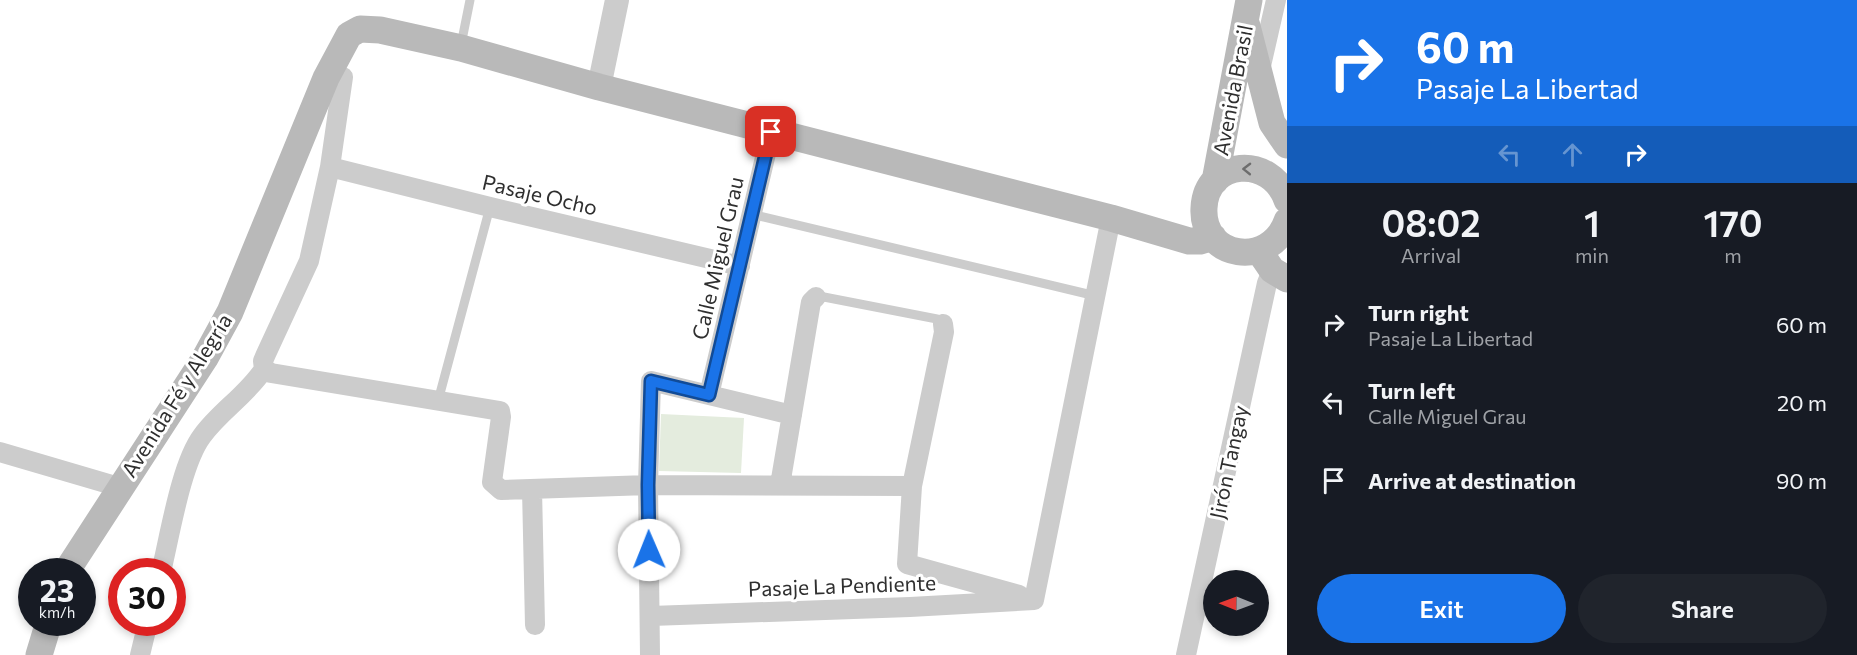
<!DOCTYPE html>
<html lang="en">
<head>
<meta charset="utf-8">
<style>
  :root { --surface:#171b24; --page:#20242c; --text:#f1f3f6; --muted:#9ea1a6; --accent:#1a73e8 }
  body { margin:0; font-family:Commissioner,sans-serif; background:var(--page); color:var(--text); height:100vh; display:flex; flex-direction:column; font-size:22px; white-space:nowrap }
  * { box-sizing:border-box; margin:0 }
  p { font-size:20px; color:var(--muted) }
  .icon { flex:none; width:33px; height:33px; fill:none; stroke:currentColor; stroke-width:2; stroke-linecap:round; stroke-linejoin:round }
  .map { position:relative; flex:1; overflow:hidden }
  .sheet { display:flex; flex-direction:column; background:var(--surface); width:570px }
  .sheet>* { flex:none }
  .guide { background:#1a73e8; color:#fff; overflow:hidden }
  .needle { width:39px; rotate:271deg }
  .tools { position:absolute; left:1203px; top:570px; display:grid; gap:12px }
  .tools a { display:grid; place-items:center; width:66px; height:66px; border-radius:50%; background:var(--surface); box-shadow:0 3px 9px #0003; font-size:30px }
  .speed { position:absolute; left:18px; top:558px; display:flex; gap:12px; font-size:30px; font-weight:700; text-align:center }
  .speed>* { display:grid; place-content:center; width:78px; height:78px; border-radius:50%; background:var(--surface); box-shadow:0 3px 9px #0003; line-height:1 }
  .speed small { font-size:15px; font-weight:400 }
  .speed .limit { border:9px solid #d22; background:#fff; color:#111 }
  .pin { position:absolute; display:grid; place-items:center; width:51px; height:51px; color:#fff; margin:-26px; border-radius:12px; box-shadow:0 3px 9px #0006 }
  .me { position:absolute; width:66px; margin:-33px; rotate:359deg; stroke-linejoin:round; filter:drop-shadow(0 0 4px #0008) }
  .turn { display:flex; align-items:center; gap:21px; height:126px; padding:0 30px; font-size:27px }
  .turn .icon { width:78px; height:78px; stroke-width:2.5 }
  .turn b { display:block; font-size:42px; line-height:51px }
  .lanes { display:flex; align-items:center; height:57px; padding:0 30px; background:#0003; justify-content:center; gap:30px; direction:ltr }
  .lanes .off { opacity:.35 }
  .eta { display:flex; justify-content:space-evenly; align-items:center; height:102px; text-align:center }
  .eta b { font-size:36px; font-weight:600; line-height:42px }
  .button { display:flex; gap:12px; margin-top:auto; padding:12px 30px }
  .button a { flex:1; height:69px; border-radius:36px; background:var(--accent); color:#fff; font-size:24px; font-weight:600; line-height:69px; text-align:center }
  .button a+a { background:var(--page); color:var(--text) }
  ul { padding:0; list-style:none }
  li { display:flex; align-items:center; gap:18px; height:78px; padding:0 30px }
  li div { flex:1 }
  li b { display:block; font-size:22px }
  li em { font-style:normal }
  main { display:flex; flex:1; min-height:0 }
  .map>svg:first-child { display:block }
  .green { fill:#e4ecde }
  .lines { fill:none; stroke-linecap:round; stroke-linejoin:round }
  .service { stroke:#ccc; stroke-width:9 }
  .minor { stroke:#ccc; stroke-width:20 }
  .tertiary { stroke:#ccc; stroke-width:24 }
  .secondary { stroke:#b9b9b9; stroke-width:27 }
  .oneway { stroke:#6d6d6d }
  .route-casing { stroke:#114b97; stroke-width:15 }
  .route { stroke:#1a73e8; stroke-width:10 }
  .labels { text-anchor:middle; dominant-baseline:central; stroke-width:6; stroke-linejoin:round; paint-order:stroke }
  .street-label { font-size:21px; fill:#2f2f2f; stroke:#fff }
</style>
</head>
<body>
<main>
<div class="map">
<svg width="1287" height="655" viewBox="0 0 1287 655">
  <rect width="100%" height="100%" fill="#fff"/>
  <!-- green -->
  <path class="green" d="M661,414L744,418L741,473L659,471Z"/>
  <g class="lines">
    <!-- service -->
    <path class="service" d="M461,45L470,0
      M751,214L1096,296
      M816,297H824L937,319L943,324
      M438,401L490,207"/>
    <!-- minor -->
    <path class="minor" d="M1260,70L1276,0
      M326,78L343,77L330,167L309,261L266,354L263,361L264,369L271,373L500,411L501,417L492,482L501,490L648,485L912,486
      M330,167L490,207L740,266
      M943,324L944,332L912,486L907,564L1019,595
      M709,395L771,132
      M0,452L119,487
      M780,485L811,302L816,297
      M532,489L535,625
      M161,572C170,535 181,464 202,436C220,411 246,396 264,369
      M1034,600L1111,218
      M651,616L910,607L1034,600
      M140,655L148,622
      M650,655L648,485L651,381L792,415
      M1186,655L1267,283L1272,270"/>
    <!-- tertiary -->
    <path class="tertiary" d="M599,87L617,0"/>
    <!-- secondary -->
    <path class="secondary" d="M1247,26L1272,123L1287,145
      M1215,181L1249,0
      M1287,200C1271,154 1206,159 1204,208C1201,259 1270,269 1287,221
      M1259,251L1272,270L1287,279
      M66,572L205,358L230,312L326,78L349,35L360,29L380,30L461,48L599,87L1111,218L1189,241H1200L1213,237
      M39,655L49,622"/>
  </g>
  <!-- one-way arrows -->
  <defs><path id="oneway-chevron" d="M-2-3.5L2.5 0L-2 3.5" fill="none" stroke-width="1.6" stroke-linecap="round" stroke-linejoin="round" transform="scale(1.5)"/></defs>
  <use class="oneway" href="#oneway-chevron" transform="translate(1247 169) rotate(-179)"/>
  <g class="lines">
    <defs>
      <path id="route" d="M649,550L648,485L651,381L709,395L771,132"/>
    </defs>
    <!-- route casing -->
    <use href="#route" class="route-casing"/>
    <!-- route -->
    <use href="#route" class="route"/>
  </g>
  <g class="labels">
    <!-- street labels -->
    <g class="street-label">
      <text transform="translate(1232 90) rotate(-79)">Avenida Brasil</text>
      <text transform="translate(540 194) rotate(13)">Pasaje Ocho</text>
      <text transform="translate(717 258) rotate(-77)">Calle Miguel Grau</text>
      <text transform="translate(176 395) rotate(-58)">Avenida Fé y Alegría</text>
      <text transform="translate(1228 462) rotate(-78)">Jirón Tangay</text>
      <text transform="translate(842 585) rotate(-2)">Pasaje La Pendiente</text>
    </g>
  </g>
</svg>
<div class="tools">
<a><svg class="needle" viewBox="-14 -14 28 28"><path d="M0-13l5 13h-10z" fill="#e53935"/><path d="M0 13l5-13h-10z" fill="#9ea1a6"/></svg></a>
</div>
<div class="speed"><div>23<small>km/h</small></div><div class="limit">30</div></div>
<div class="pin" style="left:771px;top:132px;background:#d93025"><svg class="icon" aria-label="arrive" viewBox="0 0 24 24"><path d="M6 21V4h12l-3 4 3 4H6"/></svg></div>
<svg class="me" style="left:649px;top:550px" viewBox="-20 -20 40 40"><circle r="19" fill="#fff"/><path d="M0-13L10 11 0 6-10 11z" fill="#1a73e8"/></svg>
</div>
<section class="sheet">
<div class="guide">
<div class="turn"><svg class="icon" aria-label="right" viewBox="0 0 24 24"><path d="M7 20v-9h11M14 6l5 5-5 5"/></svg><div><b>60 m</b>Pasaje La Libertad</div></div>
<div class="lanes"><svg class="icon off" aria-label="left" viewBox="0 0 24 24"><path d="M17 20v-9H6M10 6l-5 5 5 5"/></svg><svg class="icon off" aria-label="ahead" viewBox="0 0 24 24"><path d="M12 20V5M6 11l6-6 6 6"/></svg><svg class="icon" aria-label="right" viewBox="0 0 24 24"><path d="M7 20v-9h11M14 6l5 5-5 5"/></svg></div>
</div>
<div class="eta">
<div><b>08:02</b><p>Arrival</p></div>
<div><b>1</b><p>min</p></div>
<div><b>170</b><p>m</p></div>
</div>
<ul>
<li><svg class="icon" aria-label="right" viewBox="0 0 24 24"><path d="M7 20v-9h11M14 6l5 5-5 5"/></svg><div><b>Turn right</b><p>Pasaje La Libertad</p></div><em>60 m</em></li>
<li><svg class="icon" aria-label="left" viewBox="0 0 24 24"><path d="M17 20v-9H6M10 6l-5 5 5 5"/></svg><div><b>Turn left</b><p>Calle Miguel Grau</p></div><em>20 m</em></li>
<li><svg class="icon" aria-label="arrive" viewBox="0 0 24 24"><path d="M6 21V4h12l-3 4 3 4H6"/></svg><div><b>Arrive at destination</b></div><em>90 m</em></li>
</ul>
<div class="button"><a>Exit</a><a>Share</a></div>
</section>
</main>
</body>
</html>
